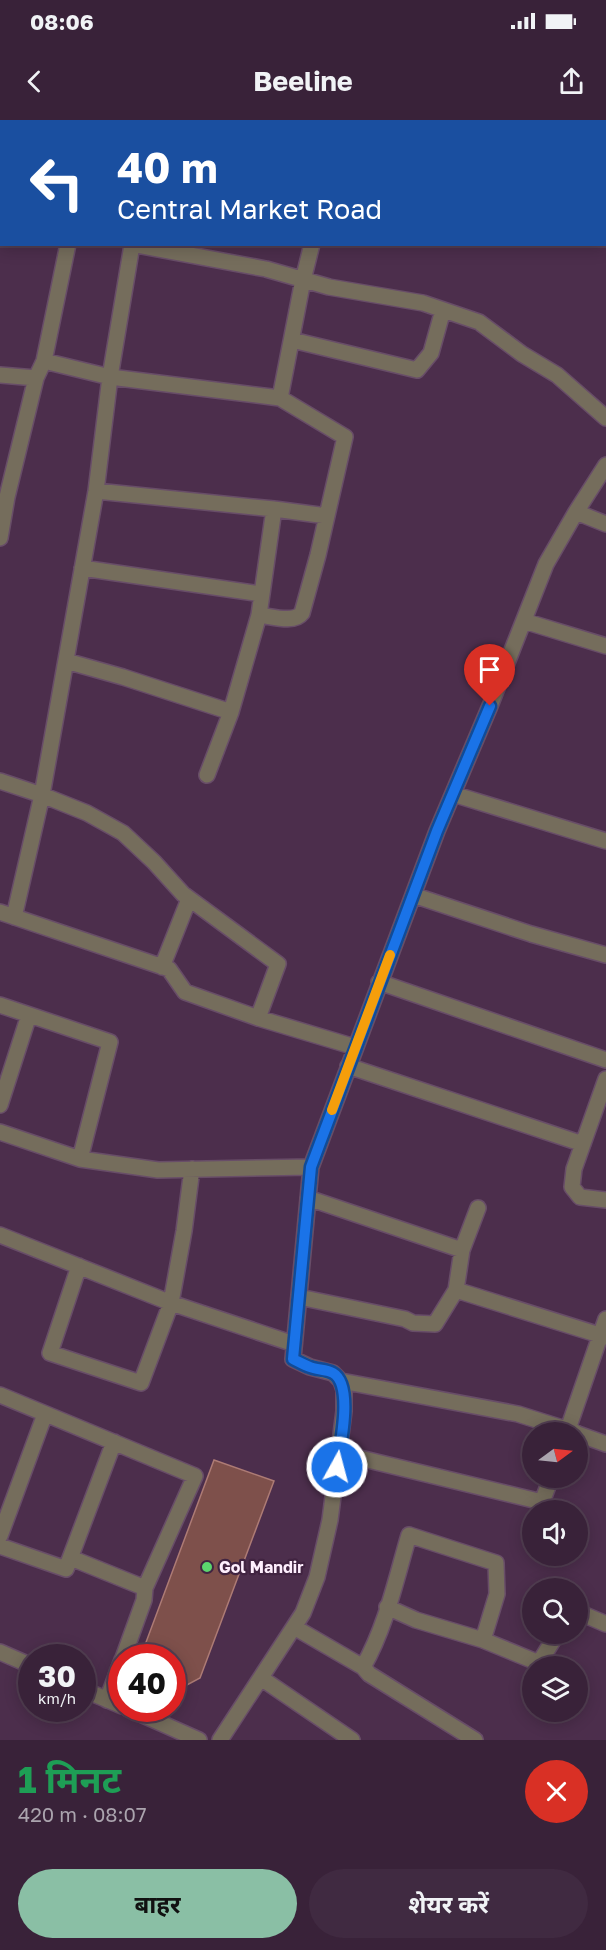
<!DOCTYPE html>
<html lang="hi">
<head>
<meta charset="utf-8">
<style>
  :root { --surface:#392239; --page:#402a41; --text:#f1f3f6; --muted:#aba4ae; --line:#533f53; --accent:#8abfa5 }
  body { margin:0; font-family:"Golos Text","Noto Sans Devanagari",sans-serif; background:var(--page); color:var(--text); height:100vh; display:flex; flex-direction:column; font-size:22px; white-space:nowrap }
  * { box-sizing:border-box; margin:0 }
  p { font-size:20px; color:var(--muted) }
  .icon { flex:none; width:33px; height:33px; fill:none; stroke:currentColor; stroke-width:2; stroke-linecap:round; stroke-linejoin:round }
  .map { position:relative; height:1620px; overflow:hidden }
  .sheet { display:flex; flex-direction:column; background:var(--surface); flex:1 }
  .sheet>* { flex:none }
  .top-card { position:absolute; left:0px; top:0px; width:606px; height:126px; box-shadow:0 3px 15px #0003,0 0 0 2px var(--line); background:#1a4fa0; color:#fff; overflow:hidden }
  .needle { width:39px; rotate:75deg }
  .tools { position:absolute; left:522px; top:1302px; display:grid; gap:12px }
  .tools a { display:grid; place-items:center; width:66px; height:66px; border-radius:50%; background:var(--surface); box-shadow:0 3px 15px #0003,0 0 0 2px var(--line); font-size:30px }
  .speed { position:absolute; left:18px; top:1524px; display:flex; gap:12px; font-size:30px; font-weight:700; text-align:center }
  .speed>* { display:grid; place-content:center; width:78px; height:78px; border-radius:50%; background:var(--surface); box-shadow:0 3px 15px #0003,0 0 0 2px var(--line); line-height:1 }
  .speed small { font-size:15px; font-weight:400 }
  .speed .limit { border:9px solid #d22; background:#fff; color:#111 }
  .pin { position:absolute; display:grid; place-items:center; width:51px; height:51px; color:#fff; margin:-62px -26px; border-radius:50% 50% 50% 0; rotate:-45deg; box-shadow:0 0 6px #0007 }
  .pin .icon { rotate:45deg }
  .me { position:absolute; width:66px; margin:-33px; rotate:7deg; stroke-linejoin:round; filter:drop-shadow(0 0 4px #0008) }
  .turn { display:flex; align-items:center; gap:21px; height:126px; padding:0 18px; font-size:27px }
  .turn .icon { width:78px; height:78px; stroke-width:2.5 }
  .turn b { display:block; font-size:42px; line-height:51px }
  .round { display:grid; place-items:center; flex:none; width:63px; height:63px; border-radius:32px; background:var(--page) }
  .summary { display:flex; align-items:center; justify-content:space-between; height:102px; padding:0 18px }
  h1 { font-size:36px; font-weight:700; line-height:45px; color:#1e9e55 }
  .action { display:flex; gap:12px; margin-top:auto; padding:12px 18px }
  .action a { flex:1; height:69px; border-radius:36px; background:var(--accent); color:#111; font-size:24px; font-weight:700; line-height:69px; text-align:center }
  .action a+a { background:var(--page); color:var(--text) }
  .status { display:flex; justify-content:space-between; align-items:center; height:42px; padding:0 30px; background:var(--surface); direction:ltr }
  .status svg { height:16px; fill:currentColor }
  header { display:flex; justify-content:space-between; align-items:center; height:78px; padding:0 18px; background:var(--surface); font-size:27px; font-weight:700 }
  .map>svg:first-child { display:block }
  .building { fill:#7e504b; stroke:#ad7b75; stroke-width:1.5 }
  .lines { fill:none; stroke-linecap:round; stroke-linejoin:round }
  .minor-casing { stroke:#684d68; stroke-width:18 }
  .minor { stroke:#756d5c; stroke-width:15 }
  .route-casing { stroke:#114b97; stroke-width:15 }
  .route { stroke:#1a73e8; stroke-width:10 }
  .slow { stroke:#f59e0b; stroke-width:10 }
  .poi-dot { fill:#5bd56e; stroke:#412441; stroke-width:2 }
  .labels { text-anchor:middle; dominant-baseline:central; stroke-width:4.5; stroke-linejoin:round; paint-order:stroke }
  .poi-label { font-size:16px; font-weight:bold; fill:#feeffd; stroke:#412441; text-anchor:start }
</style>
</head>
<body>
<div class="status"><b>08:06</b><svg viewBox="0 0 49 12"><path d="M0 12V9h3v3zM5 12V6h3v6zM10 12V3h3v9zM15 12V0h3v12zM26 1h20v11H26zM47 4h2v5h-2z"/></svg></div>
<header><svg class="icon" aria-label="back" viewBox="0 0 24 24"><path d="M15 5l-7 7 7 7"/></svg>Beeline<svg class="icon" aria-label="share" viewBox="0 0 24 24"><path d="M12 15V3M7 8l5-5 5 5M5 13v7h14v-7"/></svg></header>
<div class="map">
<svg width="606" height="1620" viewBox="0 0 606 1620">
  <rect width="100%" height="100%" fill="#4c2e4c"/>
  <!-- building -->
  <path class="building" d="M214,1340L274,1361L200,1558L172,1573V1538H143L142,1533Z"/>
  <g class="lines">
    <defs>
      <path id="minor" d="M93,2L94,0
        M329,2V0
        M467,2L468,0
        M131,124L266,149L329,167L423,183L479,202L522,234L557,255L606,298
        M292,220L417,250L431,233L443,190
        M44,241L110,257L280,278L303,160L312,124
        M0,255L36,258L44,241L68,124
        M96,371L274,389L327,396
        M576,392L606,404
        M0,418L7,377L36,258
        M82,448L261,474
        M259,495C271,496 294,504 302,493L318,435L345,317L280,278
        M524,501L606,526
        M66,541L123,557L231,592
        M207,655L231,592L259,495L274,389
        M0,661L42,675L87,693L123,713L154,742L183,774L278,844L258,898
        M453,674L606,721
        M413,775L531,814L606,835
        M0,792L169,849L185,872L258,898L355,927
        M14,797L42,675L96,371L110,257L132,125
        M162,847L189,779
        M379,862L606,940
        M0,885L110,922L80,1039L0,1012
        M348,946L583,1024
        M606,959L574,1049L572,1067L580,1077L606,1080
        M0,985L29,895
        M80,1039L158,1050L311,1047
        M308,1078L462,1130
        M0,1115L171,1183L294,1224
        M79,1146L50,1233L141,1263L171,1183L184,1111L192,1049
        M456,1170L606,1217
        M299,1177L405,1199L413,1203L435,1204L456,1170L462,1130L478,1088
        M341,1261L518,1294L575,1312
        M0,1275L195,1356L145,1468L144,1480L123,1538
        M567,1312L606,1199
        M578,1314L606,1324
        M339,1333L542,1382L551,1358
        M0,1416L45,1294
        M0,1426L66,1449L114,1322
        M71,1438L145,1468
        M387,1487L416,1500L483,1520L539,1543L557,1514
        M578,1492L606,1504
        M294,1507L363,1547L369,1554L475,1620
        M0,1532L32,1546
        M363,1547C386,1507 396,1459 409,1415L496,1443L497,1474L483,1520
        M261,1558L352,1620
        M82,1569L122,1586
        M107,1580L122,1540
        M127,1588L199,1620
        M220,1620L303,1493L317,1457L330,1400L344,1291V1270L341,1261L333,1253L310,1247L293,1239L311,1047L437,711L490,586L546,444L576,392L606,345"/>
    </defs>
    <!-- minor casing -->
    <use href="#minor" class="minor-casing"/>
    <!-- minor -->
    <use href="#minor" class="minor"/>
  </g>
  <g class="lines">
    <defs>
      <path id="route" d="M337,1347C340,1326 354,1265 333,1253C326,1249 317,1250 310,1247C304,1245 299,1242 293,1239L311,1047L437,711L490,586"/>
    </defs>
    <!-- route casing -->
    <use href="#route" class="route-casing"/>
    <!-- route -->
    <use href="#route" class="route"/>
    <!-- slow -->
    <path class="slow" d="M332,990L390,835"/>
  </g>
  <!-- markers -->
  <circle class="poi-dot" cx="207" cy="1447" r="6"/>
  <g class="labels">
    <!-- poi labels -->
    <g class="poi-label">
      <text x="219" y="1447">Gol Mandir</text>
    </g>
  </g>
</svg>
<div class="tools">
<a><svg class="needle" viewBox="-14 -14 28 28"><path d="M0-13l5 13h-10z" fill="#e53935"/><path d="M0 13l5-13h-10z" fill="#aba4ae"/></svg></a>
<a><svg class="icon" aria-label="sound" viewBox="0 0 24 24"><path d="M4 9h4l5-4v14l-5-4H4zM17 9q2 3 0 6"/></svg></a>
<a><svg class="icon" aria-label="search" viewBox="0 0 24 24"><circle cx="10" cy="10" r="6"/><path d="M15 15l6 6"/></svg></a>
<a><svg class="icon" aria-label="layers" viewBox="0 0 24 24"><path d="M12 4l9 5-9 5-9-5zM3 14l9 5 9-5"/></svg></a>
</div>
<div class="speed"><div>30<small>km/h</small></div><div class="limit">40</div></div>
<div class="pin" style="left:490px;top:586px;background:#d93025"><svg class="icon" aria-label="arrive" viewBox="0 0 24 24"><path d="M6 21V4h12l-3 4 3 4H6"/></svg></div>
<svg class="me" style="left:337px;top:1347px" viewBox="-20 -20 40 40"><circle r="17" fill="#1a73e8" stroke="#fff" stroke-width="3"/><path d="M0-11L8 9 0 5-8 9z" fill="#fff"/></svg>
<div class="top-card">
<div class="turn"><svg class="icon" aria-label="left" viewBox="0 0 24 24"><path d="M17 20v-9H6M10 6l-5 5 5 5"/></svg><div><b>40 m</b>Central Market Road</div></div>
</div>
</div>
<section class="sheet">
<div class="summary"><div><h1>1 मिनट</h1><p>420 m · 08:07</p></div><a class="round" style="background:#d93025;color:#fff"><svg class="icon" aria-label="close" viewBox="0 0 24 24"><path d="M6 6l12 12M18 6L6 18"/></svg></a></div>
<div class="action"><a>बाहर</a><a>शेयर करें</a></div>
</section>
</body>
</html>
